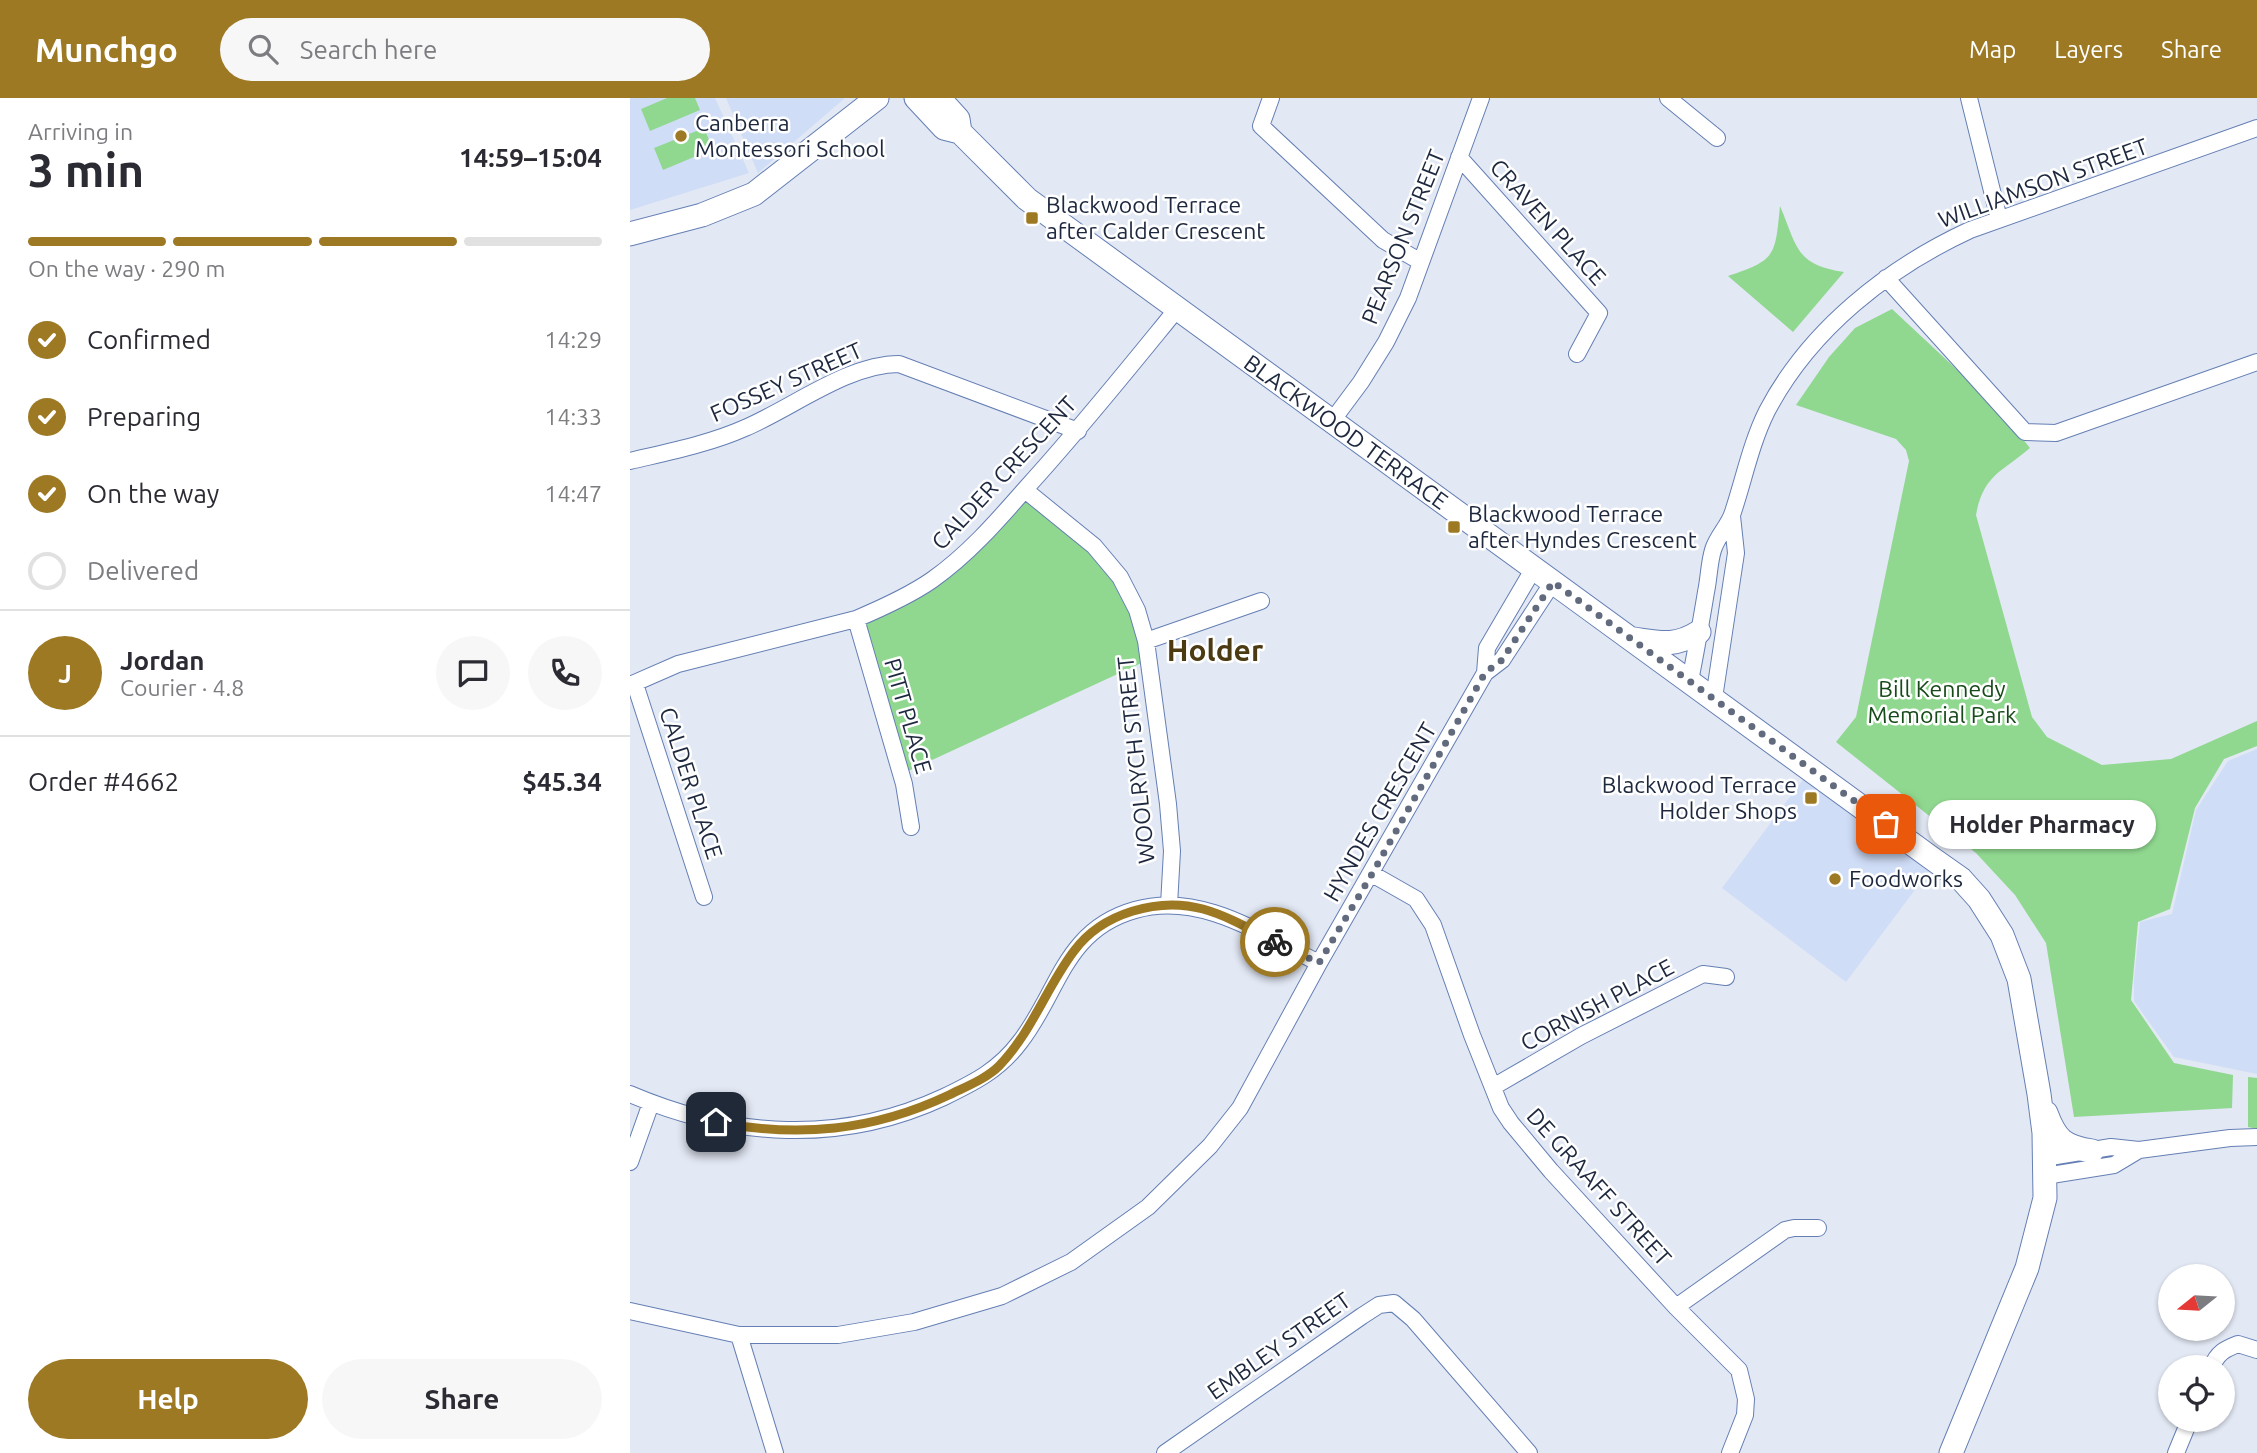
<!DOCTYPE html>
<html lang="en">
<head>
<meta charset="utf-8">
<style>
  body { margin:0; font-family:Ubuntu,sans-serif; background:#f7f7f7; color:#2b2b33; height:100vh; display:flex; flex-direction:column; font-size:26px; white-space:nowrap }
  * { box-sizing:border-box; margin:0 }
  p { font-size:23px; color:#7c7c81 }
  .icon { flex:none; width:38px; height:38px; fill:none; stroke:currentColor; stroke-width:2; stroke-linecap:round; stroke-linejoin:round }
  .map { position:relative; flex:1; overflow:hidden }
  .drawer { display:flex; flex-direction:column; background:#fff; width:630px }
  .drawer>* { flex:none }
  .needle { width:46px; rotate:252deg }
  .buttons { position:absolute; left:1528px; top:1166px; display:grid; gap:14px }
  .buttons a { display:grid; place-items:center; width:77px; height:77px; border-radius:50%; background:#fff; box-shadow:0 2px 5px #0004; font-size:35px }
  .pin { position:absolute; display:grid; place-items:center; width:60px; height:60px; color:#fff; margin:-30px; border-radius:14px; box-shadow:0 4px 10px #0006 }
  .courier { position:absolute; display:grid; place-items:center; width:70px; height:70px; margin:-35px; border:5px solid #9d7924; border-radius:50%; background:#fff; color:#222; box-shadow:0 2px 9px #0007 }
  .bubble { position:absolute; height:49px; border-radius:24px; background:#fff; box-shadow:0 2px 5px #0004; font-size:23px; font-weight:600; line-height:49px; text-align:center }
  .overview em { font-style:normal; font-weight:600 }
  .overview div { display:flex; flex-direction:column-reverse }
  .overview { display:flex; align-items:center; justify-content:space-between; height:119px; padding:0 28px }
  h1 { font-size:46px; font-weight:600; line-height:52px }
  .bar { display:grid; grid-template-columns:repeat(4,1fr); gap:10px 7px; align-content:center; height:84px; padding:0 28px }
  .bar i { height:9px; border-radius:5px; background:#e1e1e2 }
  .bar .on { background:#9d7924 }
  .bar p { grid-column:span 4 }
  .line { display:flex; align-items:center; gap:18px; padding:0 28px; border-top:2px solid #e1e1e2 }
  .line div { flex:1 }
  .round { display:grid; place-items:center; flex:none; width:74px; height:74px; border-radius:37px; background:#f7f7f7 }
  ol { padding:0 28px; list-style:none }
  li { display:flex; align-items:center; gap:21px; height:77px }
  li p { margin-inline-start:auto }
  li .icon { padding:7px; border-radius:50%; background:#9d7924; color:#fff; stroke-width:4 }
  li:last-child { color:#7c7c81 }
  li i { width:38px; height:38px; border:4px solid #e1e1e2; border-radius:50% }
  .cta { display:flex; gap:14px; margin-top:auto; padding:14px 28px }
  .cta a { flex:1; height:80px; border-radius:42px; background:#9d7924; color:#fff; font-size:28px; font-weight:600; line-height:80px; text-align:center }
  .cta a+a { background:#f7f7f7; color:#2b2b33 }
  header { display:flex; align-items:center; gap:42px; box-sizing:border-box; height:98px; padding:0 35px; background:#9d7924; color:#fff }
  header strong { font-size:33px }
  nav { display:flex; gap:38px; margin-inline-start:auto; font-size:24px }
  .search { width:490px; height:63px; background:#f7f7f7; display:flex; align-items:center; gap:18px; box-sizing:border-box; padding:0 24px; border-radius:38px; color:#7c7c81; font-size:26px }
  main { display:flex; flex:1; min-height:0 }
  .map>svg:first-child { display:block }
  .built { fill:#d0ddf7 }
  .green { fill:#90d88f }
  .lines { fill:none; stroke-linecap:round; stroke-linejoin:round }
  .street-casing { stroke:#657fb4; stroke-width:18 }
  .secondary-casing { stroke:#657fb4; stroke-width:25 }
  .street { stroke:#fff; stroke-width:16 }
  .secondary { stroke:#fff; stroke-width:23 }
  .done { stroke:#626b7e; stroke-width:7; stroke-dasharray:0 12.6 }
  .route { stroke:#9d7924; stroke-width:9 }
  .poi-dot { fill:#9d7924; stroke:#fff; stroke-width:2.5 }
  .labels { text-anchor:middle; stroke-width:5; stroke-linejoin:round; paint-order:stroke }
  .poi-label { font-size:23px; fill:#1d283e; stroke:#fff; text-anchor:start }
  .street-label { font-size:23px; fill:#1d283e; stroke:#fff }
  .park-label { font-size:23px; fill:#164a19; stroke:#fff }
  .district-label { font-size:30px; font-weight:bold; fill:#4c3a13; stroke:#fff }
</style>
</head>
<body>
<header>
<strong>Munchgo</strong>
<div class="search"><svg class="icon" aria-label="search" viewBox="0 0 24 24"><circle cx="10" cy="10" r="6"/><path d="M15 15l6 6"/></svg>Search here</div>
<nav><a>Map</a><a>Layers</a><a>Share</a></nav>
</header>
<main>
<section class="drawer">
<div class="overview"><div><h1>3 min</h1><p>Arriving in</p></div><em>14:59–15:04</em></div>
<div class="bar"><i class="on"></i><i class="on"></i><i class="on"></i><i></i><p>On the way · 290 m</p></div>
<ol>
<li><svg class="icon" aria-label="check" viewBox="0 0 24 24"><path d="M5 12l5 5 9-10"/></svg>Confirmed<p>14:29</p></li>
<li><svg class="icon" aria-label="check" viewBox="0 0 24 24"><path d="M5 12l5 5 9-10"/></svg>Preparing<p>14:33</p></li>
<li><svg class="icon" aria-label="check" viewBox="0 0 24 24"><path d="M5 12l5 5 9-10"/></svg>On the way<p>14:47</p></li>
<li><i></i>Delivered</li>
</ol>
<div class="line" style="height:126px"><b class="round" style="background:#9d7924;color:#fff">J</b><div><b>Jordan</b><p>Courier · 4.8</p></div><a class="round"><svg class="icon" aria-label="chat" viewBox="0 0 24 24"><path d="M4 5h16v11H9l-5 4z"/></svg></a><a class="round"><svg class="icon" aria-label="phone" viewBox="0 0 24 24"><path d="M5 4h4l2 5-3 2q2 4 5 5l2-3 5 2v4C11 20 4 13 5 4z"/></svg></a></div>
<div class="line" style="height:91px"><div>Order #4662</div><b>$45.34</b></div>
<div class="cta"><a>Help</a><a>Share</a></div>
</section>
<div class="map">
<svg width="1627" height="1355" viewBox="0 0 1627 1355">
  <rect width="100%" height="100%" fill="#e2e8f4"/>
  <path class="built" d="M0,0H85L119,75L0,112Z
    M96,0H215L128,75Z
    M1627,651V976L1544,959L1504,903V882L1510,824L1542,816L1566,712L1598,663Z
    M1175,679L1299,773L1216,884L1092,790Z"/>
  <path class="green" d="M37,0H65L70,12L20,33L11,11Z
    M74,30L83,51L33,72L24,50Z
    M1150,108C1167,148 1165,167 1214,174L1163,234L1098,178C1147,162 1145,157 1150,108Z
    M1262,211L1367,309L1400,350C1372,374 1353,377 1346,417L1402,619L1417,639L1472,667L1541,661L1627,623V648L1594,661L1565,710L1540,811L1508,824L1501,902L1544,965L1603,977L1602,1010L1444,1019L1416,845L1385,797L1346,755L1206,644L1226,619L1279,363L1276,352L1266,341L1166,307L1199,259L1225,230Z
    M397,395L493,475L520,561L274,675L230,524L315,473Z
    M1618,979L1627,980V1031L1618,1029Z"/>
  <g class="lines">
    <defs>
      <path id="street" d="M641,0L631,28L753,142L791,164
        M1038,0L1087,40
        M1339,0L1369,121
        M829,59L969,215L947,256
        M1256,180L1395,334L1426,335L1627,264
        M702,323L731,284L756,244L778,200L851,0
        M0,363C38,354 79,346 115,330C162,310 218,266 269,266L448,333
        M395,392L464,448L490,479L507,512L516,543L538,706L542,753L539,807
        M226,521L274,686L281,729
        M516,543L631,503
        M855,575L857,550L904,470
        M1060,583C1066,553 1071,524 1076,494C1079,480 1079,465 1083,452C1087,438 1099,428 1103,414C1114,381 1121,345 1137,313C1180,231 1258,170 1340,132L1627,30
        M5,586L74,799
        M0,587L48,566L226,521C252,510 279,498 302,482C339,456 369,421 398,388C450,331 498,271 547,211
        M1084,600L1106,455L1102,418
        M742,776L786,801L803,827L842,937L871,1010L881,1025L921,1073L1046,1209L1109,1272L1116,1301L1115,1317L1100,1355
        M863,989L951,938L1073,876L1096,879
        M0,996C103,1040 211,1047 314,999C345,984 369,972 390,944C429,894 434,832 505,812C571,793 632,837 689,865
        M1414,1060L1481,1049L1509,1052L1600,1040L1627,1039
        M0,1064L21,1005
        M1415,1078L1484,1067L1509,1052
        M1046,1209L1155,1132L1164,1130H1188
        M0,1213L109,1237H208L284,1224L372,1198L441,1164L518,1109L580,1048L610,1010L689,865L855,575L872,562L923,484
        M109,1237L145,1355
        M1582,1269C1587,1255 1595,1251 1608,1246L1627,1252
        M535,1355L732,1218L749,1207L764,1205L783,1221L899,1355
        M1546,1355L1560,1321"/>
      <path id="secondary" d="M286,0L314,30L330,34L397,101L1300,759L1331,781L1349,801L1372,837L1389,881L1409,996L1414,1035L1415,1100L1397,1170L1321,1355
        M309,0L328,21L330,34
        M0,136L72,117L124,96L247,0
        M1004,541C1031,545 1045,549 1069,534
        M1416,1015C1426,1042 1434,1049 1462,1053"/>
    </defs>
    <use href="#street" class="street-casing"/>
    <use href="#secondary" class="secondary-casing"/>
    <use href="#street" class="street"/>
    <use href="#secondary" class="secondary"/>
  </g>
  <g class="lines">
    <path class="done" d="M645,844L689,865L742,776L855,575L872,562L923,484L1256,726"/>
    <path class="route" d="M86,1024C168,1040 243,1033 319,997C335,989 356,981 369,968C402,934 416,890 444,853C472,815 528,799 573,811C598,818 622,832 645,844"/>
  </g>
  <g class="poi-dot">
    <circle cx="51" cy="38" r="7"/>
    <rect x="395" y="113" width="14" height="14" rx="3.5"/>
    <rect x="817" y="422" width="14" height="14" rx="3.5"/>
    <rect x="1174" y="693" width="14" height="14" rx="3.5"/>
    <circle cx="1205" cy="781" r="7"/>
  </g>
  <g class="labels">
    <g class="poi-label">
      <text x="65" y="33">Canberra<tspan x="65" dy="26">Montessori School</tspan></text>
      <text x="416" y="115">Blackwood Terrace<tspan x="416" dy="26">after Calder Crescent</tspan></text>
      <text x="838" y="424">Blackwood Terrace<tspan x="838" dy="26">after Hyndes Crescent</tspan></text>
      <text x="1167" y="695" text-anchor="end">Blackwood Terrace<tspan x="1167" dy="26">Holder Shops</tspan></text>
      <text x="1219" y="789">Foodworks</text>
    </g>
    <g class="street-label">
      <text transform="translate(1413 85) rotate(-20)" y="8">WILLIAMSON STREET</text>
      <text transform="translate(918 124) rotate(48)" y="8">CRAVEN PLACE</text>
      <text transform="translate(773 139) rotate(-68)" y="8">PEARSON STREET</text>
      <text transform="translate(156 284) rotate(-24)" y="8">FOSSEY STREET</text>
      <text transform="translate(716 334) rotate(36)" y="8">BLACKWOOD TERRACE</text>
      <text transform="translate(374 375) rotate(-47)" y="8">CALDER CRESCENT</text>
      <text transform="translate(278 618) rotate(74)" y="8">PITT PLACE</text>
      <text transform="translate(506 662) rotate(-96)" y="8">WOOLRYCH STREET</text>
      <text transform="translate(61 685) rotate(72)" y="8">CALDER PLACE</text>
      <text transform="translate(750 714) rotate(-60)" y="8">HYNDES CRESCENT</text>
      <text transform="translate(967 907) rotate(-28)" y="8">CORNISH PLACE</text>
      <text transform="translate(969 1089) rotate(48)" y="8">DE GRAAFF STREET</text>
      <text transform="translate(649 1248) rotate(-35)" y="8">EMBLEY STREET</text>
    </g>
    <g class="park-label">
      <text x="1312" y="599">Bill Kennedy<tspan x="1312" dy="26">Memorial Park</tspan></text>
    </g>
    <g class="district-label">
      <text x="585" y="563">Holder</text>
    </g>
  </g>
</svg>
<div class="buttons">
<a><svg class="needle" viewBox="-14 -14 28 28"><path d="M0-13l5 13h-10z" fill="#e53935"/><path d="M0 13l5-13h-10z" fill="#7c7c81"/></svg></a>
<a><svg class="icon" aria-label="locate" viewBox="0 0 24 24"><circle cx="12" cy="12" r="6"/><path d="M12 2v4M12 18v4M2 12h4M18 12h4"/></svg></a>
</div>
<div class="pin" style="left:1256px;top:726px;background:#ea580c"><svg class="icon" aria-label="bag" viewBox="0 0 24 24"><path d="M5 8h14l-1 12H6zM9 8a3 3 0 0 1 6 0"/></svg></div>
<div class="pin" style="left:86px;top:1024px;background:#1f2937"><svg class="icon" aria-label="home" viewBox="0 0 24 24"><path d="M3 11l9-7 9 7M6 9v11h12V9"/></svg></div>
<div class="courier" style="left:645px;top:844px"><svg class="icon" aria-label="bike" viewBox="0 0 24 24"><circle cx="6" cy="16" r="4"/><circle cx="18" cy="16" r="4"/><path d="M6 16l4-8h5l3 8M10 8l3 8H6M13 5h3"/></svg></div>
<div class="bubble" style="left:1298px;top:702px;width:228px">Holder Pharmacy</div>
</div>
</main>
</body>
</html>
